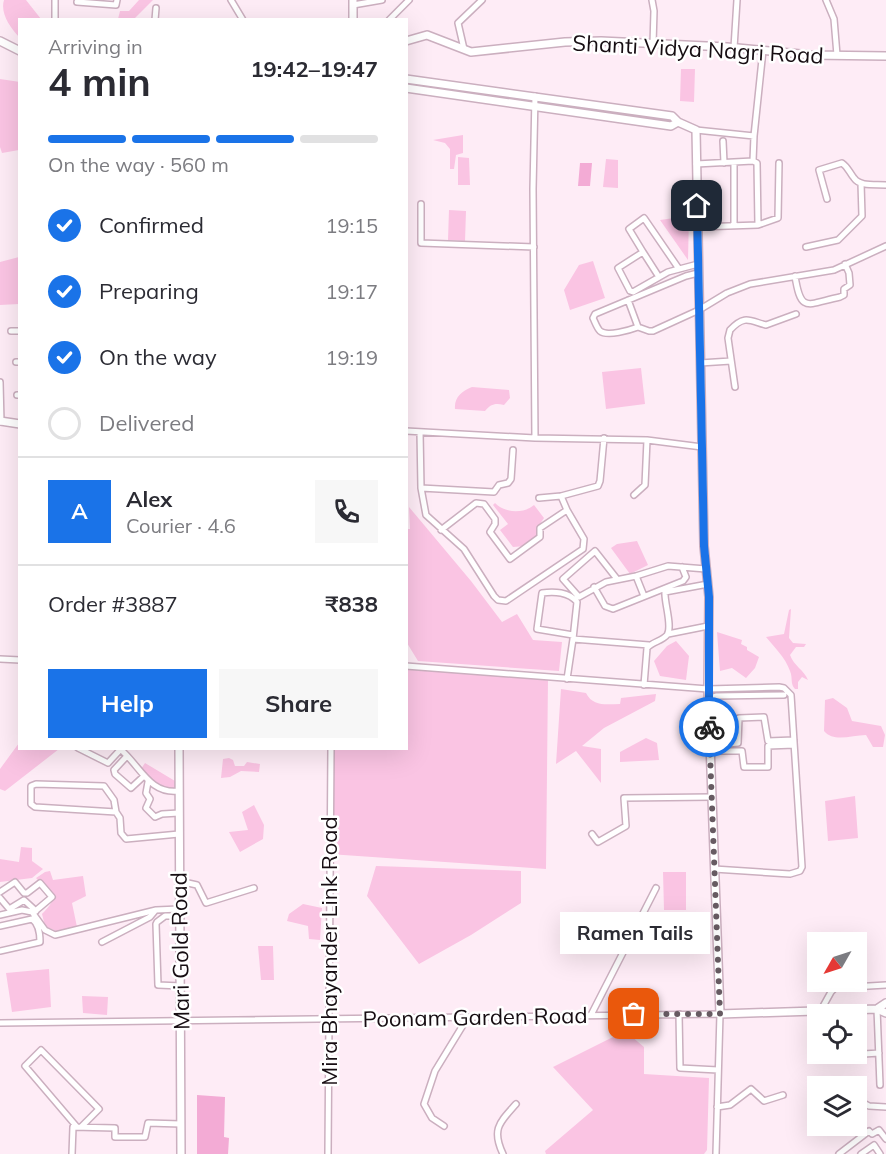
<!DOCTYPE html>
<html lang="en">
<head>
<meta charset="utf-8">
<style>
  body { margin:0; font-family:Mulish,sans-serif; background:#f7f7f7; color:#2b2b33; height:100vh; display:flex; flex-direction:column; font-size:22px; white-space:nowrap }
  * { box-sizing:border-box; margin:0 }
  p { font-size:20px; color:#7c7c81 }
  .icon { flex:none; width:33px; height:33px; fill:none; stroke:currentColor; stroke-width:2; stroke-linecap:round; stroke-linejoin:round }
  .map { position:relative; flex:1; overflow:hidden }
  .drawer { position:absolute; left:18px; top:18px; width:390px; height:732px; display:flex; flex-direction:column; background:#fff; border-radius:0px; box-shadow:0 6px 24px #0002 }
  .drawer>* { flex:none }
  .needle { width:39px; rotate:231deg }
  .fabs { position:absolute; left:807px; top:932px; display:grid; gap:12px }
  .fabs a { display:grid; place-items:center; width:60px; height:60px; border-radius:0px; background:#fff; box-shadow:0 6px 24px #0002; font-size:30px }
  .pin { position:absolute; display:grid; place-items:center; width:51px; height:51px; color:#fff; margin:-26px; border-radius:12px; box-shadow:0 3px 9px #0006 }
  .courier { position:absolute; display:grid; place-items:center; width:60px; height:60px; margin:-30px; border:4px solid #1a73e8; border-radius:50%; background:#fff; color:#222; box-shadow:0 2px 8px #0007 }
  .bubble { position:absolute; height:42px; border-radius:0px; background:#fff; box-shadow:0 6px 24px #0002; font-size:20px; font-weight:700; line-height:42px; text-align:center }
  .overview em { font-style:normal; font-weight:700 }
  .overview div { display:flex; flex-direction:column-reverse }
  .overview { display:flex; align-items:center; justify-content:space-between; height:102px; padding:0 30px }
  h1 { font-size:39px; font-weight:700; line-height:45px }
  .bar { display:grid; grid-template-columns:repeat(4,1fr); gap:9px 6px; align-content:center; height:72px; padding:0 30px }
  .bar i { height:8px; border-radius:4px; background:#e1e1e2 }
  .bar .active { background:#1a73e8 }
  .bar p { grid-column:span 4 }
  .line { display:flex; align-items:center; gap:15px; padding:0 30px; border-top:2px solid #e1e1e2 }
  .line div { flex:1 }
  .round { display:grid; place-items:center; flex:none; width:63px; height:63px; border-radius:0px; background:#f7f7f7 }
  ol { padding:0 30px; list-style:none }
  li { display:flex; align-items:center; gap:18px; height:66px }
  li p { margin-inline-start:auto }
  li .icon { padding:6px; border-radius:50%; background:#1a73e8; color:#fff; stroke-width:4 }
  li:last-child { color:#7c7c81 }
  li i { width:33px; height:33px; border:3px solid #e1e1e2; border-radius:50% }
  .action { display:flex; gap:12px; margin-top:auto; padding:12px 30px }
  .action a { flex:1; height:69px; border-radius:0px; background:#1a73e8; color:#fff; font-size:24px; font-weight:700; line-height:69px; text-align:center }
  .action a+a { background:#f7f7f7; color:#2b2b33 }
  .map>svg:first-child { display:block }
  .green { fill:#fac4e3 }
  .water { fill:#f3abd5 }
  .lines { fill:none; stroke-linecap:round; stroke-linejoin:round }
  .minor-casing { stroke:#cbafbf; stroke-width:8 }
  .tertiary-casing { stroke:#cbafbf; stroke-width:10 }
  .minor { stroke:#fff; stroke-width:5 }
  .tertiary { stroke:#fff; stroke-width:7 }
  .done { stroke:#675b62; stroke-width:6; stroke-dasharray:0 10.8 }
  .route { stroke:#1a73e8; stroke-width:8 }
  .labels { text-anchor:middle; stroke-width:5; stroke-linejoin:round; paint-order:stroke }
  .street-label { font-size:22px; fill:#160d12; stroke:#fff }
</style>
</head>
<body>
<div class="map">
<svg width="886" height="1154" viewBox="0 0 886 1154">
  <rect width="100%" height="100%" fill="#feecf6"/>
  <path class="green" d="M4,0H26L41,19L20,20L19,37C10,27 0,13 4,0Z
    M139,0H153L134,19H118L120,11H129Z
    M681,69H695L694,102L680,101Z
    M0,79L20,82L19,150L2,153L0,147Z
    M463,135V153L456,155L454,169H450V149L445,143L433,140Z
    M458,157L469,158L470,185H458Z
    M606,159L618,160V188L603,187Z
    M449,210L466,211L465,241L448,240Z
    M689,216L688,260L660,220Z
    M19,257V304L0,305V262Z
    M593,261L605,298L570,310L564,290L579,265Z
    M641,368L645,404L606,409L602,372Z
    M472,387L509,390L510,398L504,405C495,403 491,404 485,411L455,409C454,397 462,391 472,387Z
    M495,503C504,513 524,514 534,505L544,518L536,530L539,535L526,546L513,547L500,530L508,524L493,505Z
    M409,507L471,581L502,622L517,614L533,640L562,642L559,671L418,661L407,643L406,529H410Z
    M637,541L648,565L630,574L611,548L617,544Z
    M791,609L789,638L793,643L806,644L804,647H796L790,655C794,666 804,670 808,680L802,677L798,682V689H795C790,684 793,678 790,671C785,657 775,648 766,637L784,634L789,610Z
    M717,632L742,640L741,644L747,647V650L759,657L755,668L746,678L732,668L720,671Z
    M676,641L689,656L686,680L660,676L654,661L667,646Z
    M407,667L548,678L546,869L329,854L331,749L406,748Z
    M561,689L586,693C593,707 606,704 620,704L621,698L656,694L655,701L604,728L582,746L601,749V783L576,751L556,764Z
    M833,698L847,708L852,721L881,726L885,735L883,747H873L866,735C852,735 834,743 824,731L825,700Z
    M646,738L657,743L659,760L620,762V752Z
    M19,743L20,748L59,749L5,791L0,789V769Z
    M229,758L233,760L235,766H244L247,762L260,764L259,772L241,771L230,777L221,778L223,759Z
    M145,763L175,781V788L173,790L164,788L160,784L146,778L147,774L141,769Z
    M855,796L858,838L828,841L825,801Z
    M254,805L264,825L263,839L240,852L229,832L248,830L242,812Z
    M21,847L32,848V861L43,869L32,878L0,882V859L19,862Z
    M376,866L521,871V903L471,935L419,964L367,896Z
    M50,871L53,880L83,876L86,896L72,903L77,927L58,932L45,926L42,914C64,891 50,895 36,878L45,872Z
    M663,872H686V910H664Z
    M303,904L322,908L320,940L309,939L308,926L287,921L289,914Z
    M675,912H689V928H705V945H675Z
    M258,946H273L274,980H261Z
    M49,969L51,1007L12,1012L6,973Z
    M82,996L108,997L107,1015L83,1013Z
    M625,1031L644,1047V1074L709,1078L707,1150L704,1154H546L545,1151L593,1110L553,1067Z"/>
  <path class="water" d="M580,163H592L590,186H578Z
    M197,1095L225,1097L224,1137L229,1138L228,1154H197Z"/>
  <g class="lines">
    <defs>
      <path id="minor" d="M231,0L243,20
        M652,0L654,11L653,44
        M826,0L834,19L837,55
        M77,2L116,5L117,0
        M353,5L382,0
        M55,20V0
        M155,20L156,8
        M389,20L409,0
        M734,48L737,0
        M464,49L458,23L482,0
        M696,130L754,136L763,50
        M723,141L724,163
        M753,161L754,136
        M734,162V225
        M696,164L753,161L757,163L758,225
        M827,199L819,170L842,163C848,167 849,172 854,178C860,187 876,184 886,185
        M421,204V243L534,247
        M698,227L758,225L778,218L779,163
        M806,247L838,240L862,216L861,183
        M643,252L629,229L644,218L679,269
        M698,273L686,276L595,314L593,318C595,322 597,328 600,331C607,337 630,330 638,327L649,331H653L699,310L727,293L750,284L834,270L886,246
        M795,276C801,314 807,304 840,297L844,295V289L850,285L849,273L845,264
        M659,277L643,252L618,268L630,291L633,292L668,272L698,264
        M628,300L638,327
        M11,331H20
        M16,362H20
        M700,363L731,361
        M0,382L1,422
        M735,387L728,338L730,330C745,314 750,321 766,325L796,314
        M17,395H20
        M406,431L535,438L647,440L702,447
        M420,432L421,488L426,515L464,549L494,596L498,600L506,601L583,549L584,539L567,510L561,496L598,486L600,481L604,438
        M535,438L533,189L535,96
        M421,488L494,492L499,485L508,483L511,479L513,450
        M634,495L645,485L647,440
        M539,498L561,496
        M441,530L476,503L484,504L495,519V524L490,532L510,559L540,537V528L567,510
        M636,576L644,596
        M617,579L595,551L563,579L579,597L606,582L636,576L668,566L706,569
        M594,587L605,606L613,609L683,581L686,577L682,567
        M668,634L708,626
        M573,639L577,602C569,592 554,591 542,593L537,629L573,635
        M0,659L20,660
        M406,666L708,689L779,687L784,688L791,695L802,867L800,871L790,874L714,869
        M567,679L573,639L649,645
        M644,685L647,648C652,642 662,641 667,635C673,627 664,602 665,592L708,584
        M709,704H713V697L716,696L784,695
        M710,746L738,743L739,718L764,717L768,741L794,740
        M78,748L108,763L120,750
        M119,748C140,765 149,795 179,791
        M710,751H742L744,767H768V746L794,745
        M127,756L114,770L115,774L131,788L144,776
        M148,782L146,793L150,799L146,808L155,817L162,814L179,813
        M116,812L114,800L104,786L36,784L31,786V804L35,807L116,812L120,818L121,833L126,839L179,834
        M592,834L598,842L626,826L624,798L712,797
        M179,881L197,885L206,903L254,888
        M0,892L15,882L24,893H27L40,883L52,897L33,913
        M0,898L11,911
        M11,908L24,900L36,911
        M0,915L22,910L32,912L45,930L55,935L156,910L179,909
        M179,916H165L157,922L156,924L158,985L181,986
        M0,926L32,919C39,924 40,934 40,942L0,951
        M102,942L150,917L155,911
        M877,1009L880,1085
        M821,1010L831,992L835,988L886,985
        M679,1014L680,1068L718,1070
        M591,1015L656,888
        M0,1023L720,1014L716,1154
        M833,1056L879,1053
        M856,1099L869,1106L886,1107
        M717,1107L730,1105L751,1089L764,1101L783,1095
        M444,1126L432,1118L424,1104L435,1071L468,1017
        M77,1127L25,1066L41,1050L99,1109L81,1127
        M72,1154L73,1127L115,1128V1137H145L148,1123L181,1124
        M328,1154L331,748
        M503,1154C491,1129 500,1122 516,1104
        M839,1154L869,1131L872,1134L879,1130L886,1139
        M861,1154L874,1145L880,1154"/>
      <path id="tertiary" d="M353,0V20
        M0,41L20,51
        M406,41L427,35L471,52L565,42L601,41L727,47L811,55L886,56
        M406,79L672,116L678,122L696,130L704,546L709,597L708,689L720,1014L877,1009L886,1013
        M406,88L671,126L678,122
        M0,421L20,424
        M179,748L181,1154
        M877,1009L886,1003"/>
    </defs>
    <use href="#minor" class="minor-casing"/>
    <use href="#tertiary" class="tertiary-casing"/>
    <use href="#minor" class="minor"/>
    <use href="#tertiary" class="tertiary"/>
  </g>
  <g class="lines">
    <path class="done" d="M634,1014H720L709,727"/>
    <path class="route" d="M697,206L704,546L709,597V727"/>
  </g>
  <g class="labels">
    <g class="street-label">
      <text transform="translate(698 49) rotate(3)" y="8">Shanti Vidya Nagri Road</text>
      <text transform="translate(180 951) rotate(-91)" y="8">Mari Gold Road</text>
      <text transform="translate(329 951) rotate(-90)" y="8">Mira Bhayander Link Road</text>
      <text transform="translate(475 1017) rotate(-1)" y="8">Poonam Garden Road</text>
    </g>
  </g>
</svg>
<div class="fabs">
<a><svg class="needle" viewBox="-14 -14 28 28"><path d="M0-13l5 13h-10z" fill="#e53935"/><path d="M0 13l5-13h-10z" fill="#7c7c81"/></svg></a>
<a><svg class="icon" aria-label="locate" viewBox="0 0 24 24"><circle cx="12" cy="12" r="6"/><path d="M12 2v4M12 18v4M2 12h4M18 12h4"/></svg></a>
<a><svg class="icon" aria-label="layers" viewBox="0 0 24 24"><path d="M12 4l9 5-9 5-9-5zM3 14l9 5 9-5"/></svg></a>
</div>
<div class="pin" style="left:634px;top:1014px;background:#ea580c"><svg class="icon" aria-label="bag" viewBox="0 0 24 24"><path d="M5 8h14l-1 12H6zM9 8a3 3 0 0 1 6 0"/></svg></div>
<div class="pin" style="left:697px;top:206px;background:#1f2937"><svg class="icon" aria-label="home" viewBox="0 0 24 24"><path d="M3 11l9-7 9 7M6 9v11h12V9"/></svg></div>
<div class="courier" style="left:709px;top:727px"><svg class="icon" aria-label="bike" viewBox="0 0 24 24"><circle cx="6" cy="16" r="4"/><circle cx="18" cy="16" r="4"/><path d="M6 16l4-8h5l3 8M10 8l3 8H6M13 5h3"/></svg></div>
<div class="bubble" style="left:560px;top:912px;width:150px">Ramen Tails</div>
<section class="drawer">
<div class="overview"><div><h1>4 min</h1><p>Arriving in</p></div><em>19:42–19:47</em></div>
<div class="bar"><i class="active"></i><i class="active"></i><i class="active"></i><i></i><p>On the way · 560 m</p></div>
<ol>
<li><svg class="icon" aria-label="check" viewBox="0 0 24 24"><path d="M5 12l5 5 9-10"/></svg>Confirmed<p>19:15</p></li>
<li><svg class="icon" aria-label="check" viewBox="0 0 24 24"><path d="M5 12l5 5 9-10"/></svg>Preparing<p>19:17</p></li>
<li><svg class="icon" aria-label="check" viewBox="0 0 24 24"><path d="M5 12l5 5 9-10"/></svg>On the way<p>19:19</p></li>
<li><i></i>Delivered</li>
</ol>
<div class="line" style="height:108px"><b class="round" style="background:#1a73e8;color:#fff">A</b><div><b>Alex</b><p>Courier · 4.6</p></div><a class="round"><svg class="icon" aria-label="phone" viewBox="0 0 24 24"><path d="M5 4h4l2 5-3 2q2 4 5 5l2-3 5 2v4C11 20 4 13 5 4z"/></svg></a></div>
<div class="line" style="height:78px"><div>Order #3887</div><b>₹838</b></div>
<div class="action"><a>Help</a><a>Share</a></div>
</section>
</div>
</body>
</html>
